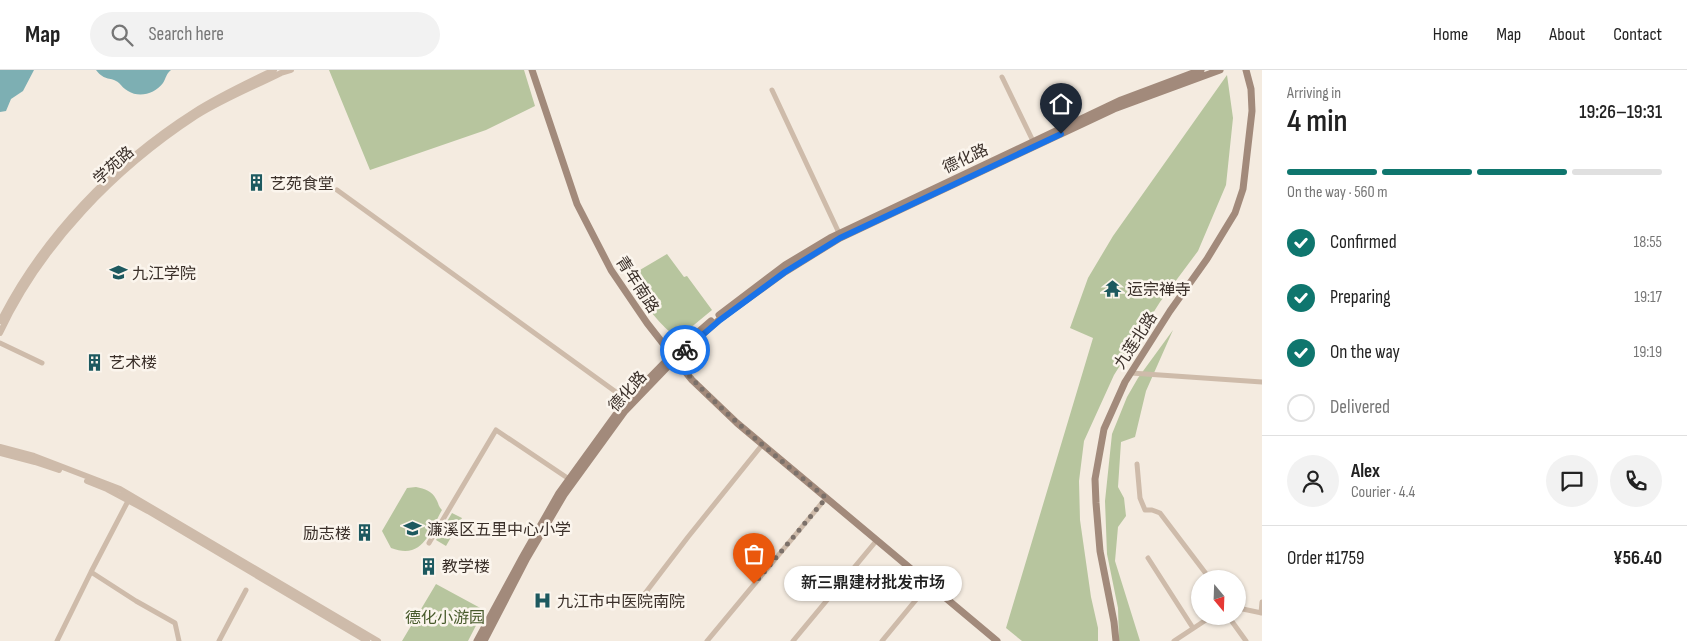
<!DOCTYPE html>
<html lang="en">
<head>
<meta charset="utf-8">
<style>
  body { margin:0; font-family:"Sofia Sans Condensed","Noto Sans SC",sans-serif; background:#f2f2f2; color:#222; height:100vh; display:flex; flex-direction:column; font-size:19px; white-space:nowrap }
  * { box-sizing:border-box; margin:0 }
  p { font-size:16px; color:#767676 }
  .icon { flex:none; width:28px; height:28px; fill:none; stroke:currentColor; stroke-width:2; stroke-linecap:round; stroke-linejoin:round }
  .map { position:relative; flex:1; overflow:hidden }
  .panel { display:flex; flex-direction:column; background:#fff; width:425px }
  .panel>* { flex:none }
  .needle { width:32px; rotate:161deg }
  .buttons { position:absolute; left:1191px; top:500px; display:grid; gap:10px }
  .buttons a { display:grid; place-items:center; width:55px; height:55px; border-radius:50%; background:#fff; box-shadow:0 1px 4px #0004; font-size:25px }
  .pin { position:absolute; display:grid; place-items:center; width:42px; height:42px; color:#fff; margin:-51px -21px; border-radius:50% 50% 50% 0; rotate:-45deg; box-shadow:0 0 5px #0007 }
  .pin .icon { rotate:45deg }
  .courier { position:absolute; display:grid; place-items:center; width:50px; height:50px; margin:-25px; border:4px solid #1a73e8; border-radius:50%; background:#fff; color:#222; box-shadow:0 1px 6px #0007 }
  .bubble { position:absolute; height:35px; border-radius:18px; background:#fff; box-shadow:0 1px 4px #0004; font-size:16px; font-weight:600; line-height:35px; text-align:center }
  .overview em { font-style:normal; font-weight:600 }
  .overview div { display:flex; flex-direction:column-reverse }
  .overview { display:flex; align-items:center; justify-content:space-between; height:85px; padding:0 25px }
  h1 { font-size:32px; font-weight:600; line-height:38px }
  .bar { display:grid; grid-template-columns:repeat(4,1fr); gap:8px 5px; align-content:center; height:60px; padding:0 25px }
  .bar i { height:6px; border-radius:4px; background:#e0e0e0 }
  .bar .on { background:#0f766e }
  .bar p { grid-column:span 4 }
  .line { display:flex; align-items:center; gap:12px; padding:0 25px; border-top:1px solid #e0e0e0 }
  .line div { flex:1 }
  .round { display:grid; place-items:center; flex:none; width:52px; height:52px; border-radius:26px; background:#f2f2f2 }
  ol { padding:0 25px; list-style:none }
  li { display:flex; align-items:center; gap:15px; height:55px }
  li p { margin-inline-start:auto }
  li .icon { padding:5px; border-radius:50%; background:#0f766e; color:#fff; stroke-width:4 }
  li:last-child { color:#767676 }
  li i { width:28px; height:28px; border:2px solid #e0e0e0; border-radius:50% }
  header { display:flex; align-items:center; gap:30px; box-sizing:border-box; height:70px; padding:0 25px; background:#fff; border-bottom:1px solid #e0e0e0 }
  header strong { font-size:24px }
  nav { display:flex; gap:28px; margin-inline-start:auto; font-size:18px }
  .search { width:350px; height:45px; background:#f2f2f2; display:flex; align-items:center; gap:12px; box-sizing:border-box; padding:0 18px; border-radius:28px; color:#767676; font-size:19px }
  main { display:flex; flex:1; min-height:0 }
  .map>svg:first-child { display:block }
  .green { fill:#b7c59e }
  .water { fill:#7dafb3 }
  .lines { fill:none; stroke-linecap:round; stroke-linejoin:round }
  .minor { stroke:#cebbaa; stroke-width:5 }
  .tertiary { stroke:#cebbaa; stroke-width:6 }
  .secondary { stroke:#a28a7b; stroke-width:7 }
  .done { stroke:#7c716a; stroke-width:5; stroke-dasharray:0 9 }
  .route { stroke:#1a73e8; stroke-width:6 }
  .labels { text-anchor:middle; stroke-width:5; stroke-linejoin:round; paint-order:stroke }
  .street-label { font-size:16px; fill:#3b302a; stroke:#fbf5ed }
  .poi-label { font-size:16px; fill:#3b302a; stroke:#fbf5ed; text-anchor:start }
  .park-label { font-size:16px; fill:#485b2c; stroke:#fbf5ed }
</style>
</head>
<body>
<header>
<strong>Map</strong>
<div class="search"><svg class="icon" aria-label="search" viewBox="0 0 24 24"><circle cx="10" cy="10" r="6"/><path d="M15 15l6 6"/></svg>Search here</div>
<nav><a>Home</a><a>Map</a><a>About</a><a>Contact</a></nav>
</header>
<main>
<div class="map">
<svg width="1262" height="571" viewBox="0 0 1262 571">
  <rect width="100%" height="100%" fill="#f4ebe0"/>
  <path class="green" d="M329,0H524L535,36L486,60L370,100Z
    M1227,5L1233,48L1226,115L1198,181L1160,232L1114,305L1084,371L1079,411L1080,450L1091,527L1098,558V571H1022L1006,558L1093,268L1070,258L1088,208L1113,166Z
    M667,184L684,207L687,206L712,240L683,264H672C653,248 641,228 628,207Z
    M1173,260L1146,321L1135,367L1121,372L1118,417L1124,428L1126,446L1118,457L1115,491L1140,571H1119L1118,538L1107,484L1105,431L1112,364L1127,327L1138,308Z
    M416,417C425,419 432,421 436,429C439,434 438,436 442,440C429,463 423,490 391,478L382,461L407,418Z
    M452,443L462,448L446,476L436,470Z
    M436,514L484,540L468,571H402Z"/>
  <path class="water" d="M0,0H34L23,21L11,29L6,41L0,42Z
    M96,0H171C166,4 166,8 163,13C155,24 139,28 128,21C124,19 122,16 119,13C111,6 105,12 96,0Z"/>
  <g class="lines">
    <path class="minor" d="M1002,7L1033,71
      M772,20L839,163
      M337,120L627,330
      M0,273L42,293
      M1131,303L1262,312
      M1137,394L1140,428L1145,440H1152L1160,443L1210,509
      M128,431L91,502L136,531L175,553L179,571
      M429,473L496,360L569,409
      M1148,488L1193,558
      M643,526L688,467L762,375
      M1238,538L1262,543
      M1261,543L1262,532
      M1228,546L1246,571
      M57,571L91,502
      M219,571L246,520
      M707,571L826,428
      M793,571L877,470
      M882,571L929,514
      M1174,571L1212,546"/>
    <path class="tertiary" d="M0,251C43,166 114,93 194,42C219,26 247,13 274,0
      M0,263C41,175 115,99 196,46C223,29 253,17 281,3L291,0
      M0,377L34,386L120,419L378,571
      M0,383L35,392L59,400
      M87,411L107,419L148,441L367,571"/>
    <path class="secondary" d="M532,0L577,134L611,200L647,253L672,285L692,310L737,353L997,571
      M719,245L785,195L830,168L1121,30L1201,0
      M477,571L522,488L559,423L622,336L672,285L711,251
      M484,571L527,488L564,425L625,341L675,289L720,249L785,202L840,168L1114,39L1220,0
      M1116,571L1114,552L1100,481L1096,433L1095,409L1104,359L1125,312L1170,241L1207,189L1235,143L1243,119L1252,41L1251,19L1246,0"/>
  </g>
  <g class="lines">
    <path class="done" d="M685,280L675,290C720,342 774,384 826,428L754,514"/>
    <path class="route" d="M685,280L720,250L785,202L840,168L1061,64"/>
  </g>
  <defs>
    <symbol id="building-bare" viewBox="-9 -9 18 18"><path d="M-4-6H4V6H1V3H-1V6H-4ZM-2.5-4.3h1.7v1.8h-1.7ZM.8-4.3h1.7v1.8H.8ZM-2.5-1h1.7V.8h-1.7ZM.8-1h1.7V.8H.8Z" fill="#1d595f" stroke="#fbf5ed" stroke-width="2.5" paint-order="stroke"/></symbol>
    <symbol id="university-bare" viewBox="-9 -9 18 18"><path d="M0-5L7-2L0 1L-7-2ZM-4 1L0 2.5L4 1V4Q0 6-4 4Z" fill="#1d595f" stroke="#fbf5ed" stroke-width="2.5" paint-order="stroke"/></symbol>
    <symbol id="temple-bare" viewBox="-9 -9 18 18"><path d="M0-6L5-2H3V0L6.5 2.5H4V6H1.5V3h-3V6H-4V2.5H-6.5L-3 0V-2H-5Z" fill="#1d595f" stroke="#fbf5ed" stroke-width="2.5" paint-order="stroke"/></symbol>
    <symbol id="school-bare" viewBox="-9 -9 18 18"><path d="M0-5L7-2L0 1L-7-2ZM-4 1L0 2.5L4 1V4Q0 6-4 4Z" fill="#1d595f" stroke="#fbf5ed" stroke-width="2.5" paint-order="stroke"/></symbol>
    <symbol id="hospital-bare" viewBox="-9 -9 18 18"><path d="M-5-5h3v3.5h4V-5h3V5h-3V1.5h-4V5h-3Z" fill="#1d595f" stroke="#fbf5ed" stroke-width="2.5" paint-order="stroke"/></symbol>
  </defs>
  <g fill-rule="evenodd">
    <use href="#building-bare" x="244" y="100" width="25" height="25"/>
    <use href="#university-bare" x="106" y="190" width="25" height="25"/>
    <use href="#temple-bare" x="1100" y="206" width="25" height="25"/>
    <use href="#building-bare" x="82" y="280" width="25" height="25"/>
    <use href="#school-bare" x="400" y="446" width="25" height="25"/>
    <use href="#building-bare" x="352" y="450" width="25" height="25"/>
    <use href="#building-bare" x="416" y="484" width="25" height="25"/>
    <use href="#hospital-bare" x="530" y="518" width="25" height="25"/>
  </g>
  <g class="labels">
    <g class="street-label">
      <text transform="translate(965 88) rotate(-25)" y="6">德化路</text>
      <text transform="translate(113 95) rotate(-42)" y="6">学苑路</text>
      <text transform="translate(638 214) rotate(57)" y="6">青年南路</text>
      <text transform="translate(1135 270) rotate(-57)" y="6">九莲北路</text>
      <text transform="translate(627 321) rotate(-48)" y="6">德化路</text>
    </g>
    <g class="poi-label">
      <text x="270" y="119">艺苑食堂</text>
      <text x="132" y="209">九江学院</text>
      <text x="1127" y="225">运宗禅寺</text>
      <text x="109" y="298">艺术楼</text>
      <text x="427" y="465">濂溪区五里中心小学</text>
      <text x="351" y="469" text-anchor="end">励志楼</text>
      <text x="442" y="502">教学楼</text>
      <text x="557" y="537">九江市中医院南院</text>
    </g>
    <g class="park-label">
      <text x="445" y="553">德化小游园</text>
    </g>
  </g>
</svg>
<div class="buttons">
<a><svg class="needle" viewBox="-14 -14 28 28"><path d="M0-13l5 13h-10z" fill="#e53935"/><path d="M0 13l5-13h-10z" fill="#767676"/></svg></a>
</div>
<div class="pin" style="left:754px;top:514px;background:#ea580c"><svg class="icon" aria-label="bag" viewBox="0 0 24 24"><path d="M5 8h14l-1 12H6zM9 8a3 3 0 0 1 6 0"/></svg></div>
<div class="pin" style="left:1061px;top:64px;background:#1f2937"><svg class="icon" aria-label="home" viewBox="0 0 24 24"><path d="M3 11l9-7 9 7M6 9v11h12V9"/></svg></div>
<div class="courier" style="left:685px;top:280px"><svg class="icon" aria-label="bike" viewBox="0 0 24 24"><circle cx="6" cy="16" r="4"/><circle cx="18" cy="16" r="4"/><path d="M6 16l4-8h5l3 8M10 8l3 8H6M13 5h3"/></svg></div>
<div class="bubble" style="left:784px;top:496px;width:178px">新三鼎建材批发市场</div>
</div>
<section class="panel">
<div class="overview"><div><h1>4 min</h1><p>Arriving in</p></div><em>19:26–19:31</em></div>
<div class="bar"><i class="on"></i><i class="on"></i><i class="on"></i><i></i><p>On the way · 560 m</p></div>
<ol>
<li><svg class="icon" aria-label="check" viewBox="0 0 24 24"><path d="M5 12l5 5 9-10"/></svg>Confirmed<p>18:55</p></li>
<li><svg class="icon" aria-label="check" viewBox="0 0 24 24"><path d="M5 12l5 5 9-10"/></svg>Preparing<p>19:17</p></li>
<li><svg class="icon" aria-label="check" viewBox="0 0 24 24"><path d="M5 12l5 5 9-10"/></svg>On the way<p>19:19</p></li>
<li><i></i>Delivered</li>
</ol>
<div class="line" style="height:90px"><a class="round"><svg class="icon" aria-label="person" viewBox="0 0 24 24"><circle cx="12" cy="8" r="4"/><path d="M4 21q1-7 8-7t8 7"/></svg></a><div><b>Alex</b><p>Courier · 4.4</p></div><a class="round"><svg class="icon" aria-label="chat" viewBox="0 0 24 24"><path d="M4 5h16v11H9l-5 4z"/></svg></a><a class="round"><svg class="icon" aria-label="phone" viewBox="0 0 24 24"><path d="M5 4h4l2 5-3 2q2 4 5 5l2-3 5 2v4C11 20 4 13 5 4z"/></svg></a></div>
<div class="line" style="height:65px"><div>Order #1759</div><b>¥56.40</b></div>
</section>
</main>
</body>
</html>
